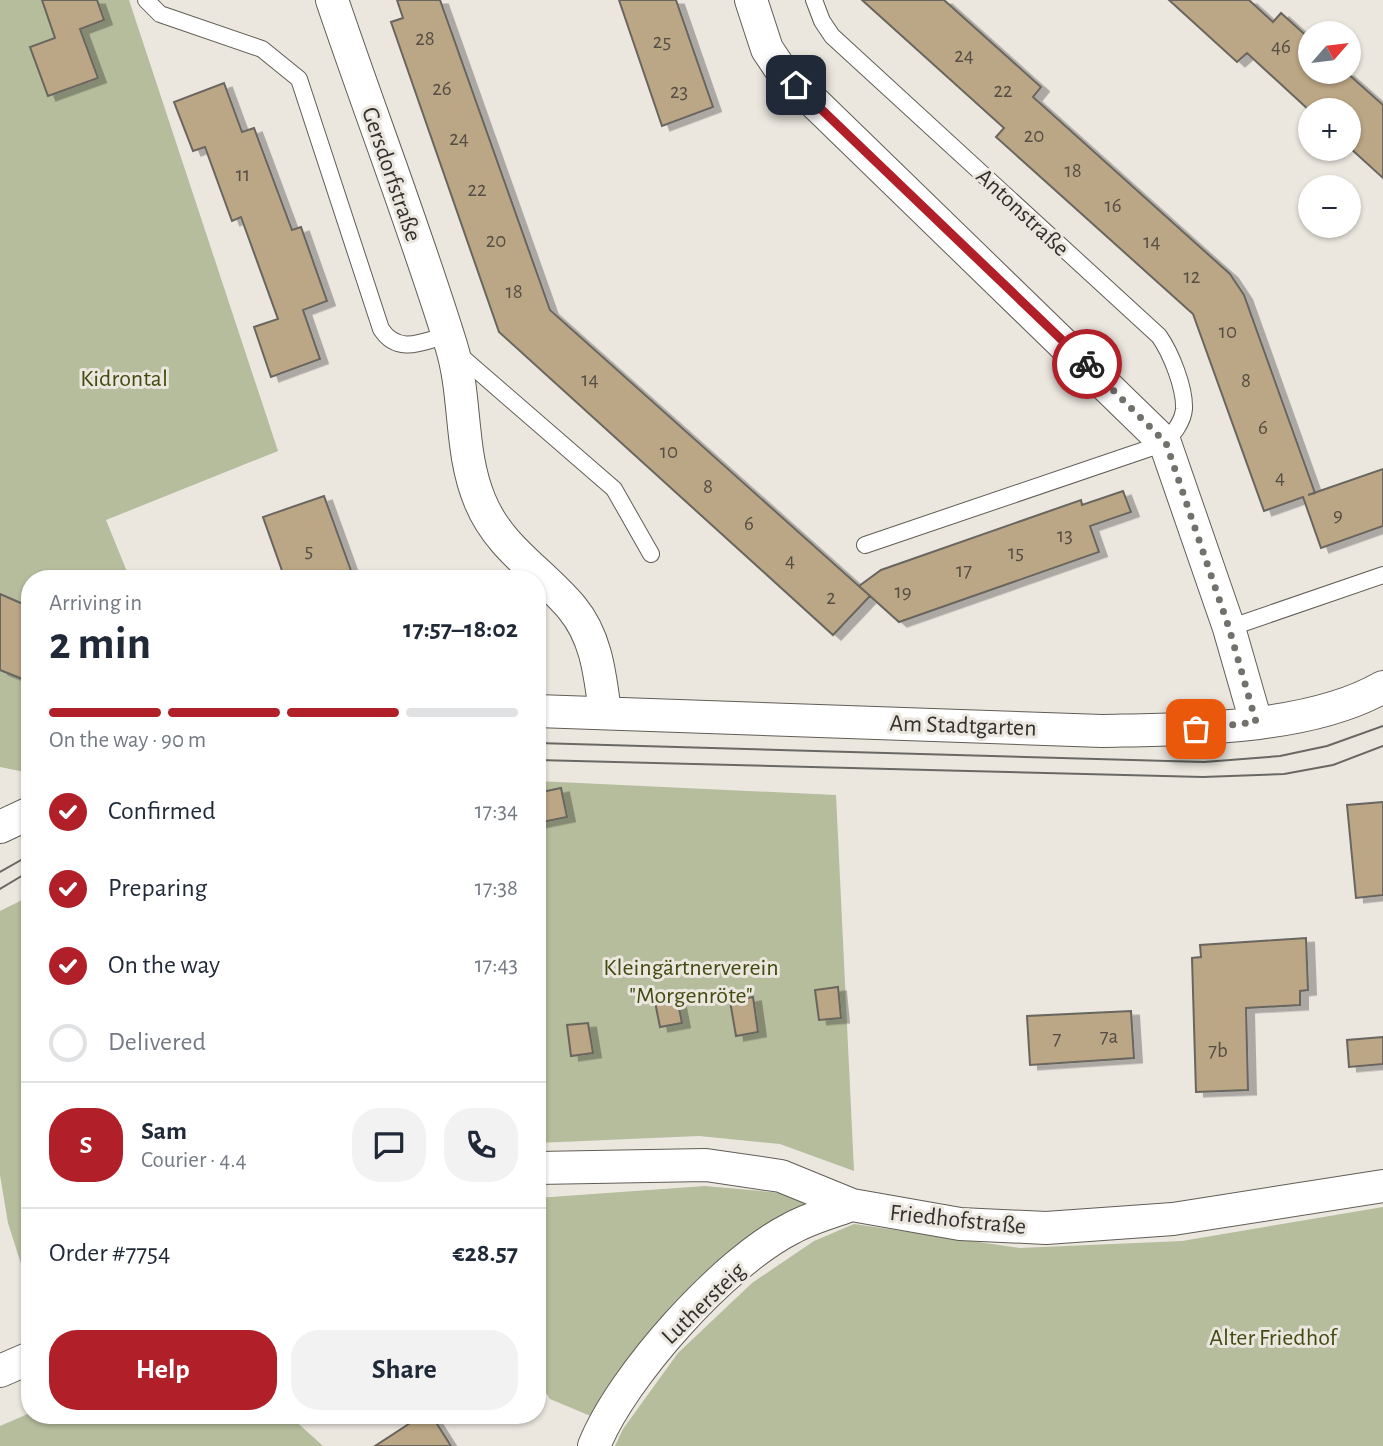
<!DOCTYPE html>
<html lang="en">
<head>
<meta charset="utf-8">
<style>
  body { margin:0; font-family:"Alegreya Sans",sans-serif; background:#f2f2f3; color:#1f2937; height:100vh; display:flex; flex-direction:column; font-size:26px; white-space:nowrap }
  * { box-sizing:border-box; margin:0 }
  p { font-size:23px; color:#747a83 }
  .icon { flex:none; width:38px; height:38px; fill:none; stroke:currentColor; stroke-width:2; stroke-linecap:round; stroke-linejoin:round }
  .map { position:relative; flex:1; overflow:hidden }
  .panel { position:absolute; left:21px; top:570px; width:525px; height:854px; display:flex; flex-direction:column; background:#fff; border-radius:28px; box-shadow:0 2px 5px #0004 }
  .panel>* { flex:none }
  .needle { width:46px; rotate:62deg }
  .fabs { position:absolute; left:1298px; top:21px; display:grid; gap:14px }
  .fabs a { display:grid; place-items:center; width:63px; height:63px; border-radius:50%; background:#fff; box-shadow:0 2px 5px #0004; font-size:35px }
  .pin { position:absolute; display:grid; place-items:center; width:60px; height:60px; color:#fff; margin:-30px; border-radius:14px; box-shadow:0 4px 10px #0006 }
  .courier { position:absolute; display:grid; place-items:center; width:70px; height:70px; margin:-35px; border:5px solid #b11f28; border-radius:50%; background:#fff; color:#222; box-shadow:0 2px 9px #0007 }
  .summary em { font-style:normal; font-weight:600 }
  .summary div { display:flex; flex-direction:column-reverse }
  .summary { display:flex; align-items:center; justify-content:space-between; height:119px; padding:0 28px }
  h1 { font-size:46px; font-weight:600; line-height:52px }
  .bar { display:grid; grid-template-columns:repeat(4,1fr); gap:10px 7px; align-content:center; height:84px; padding:0 28px }
  .bar i { height:9px; border-radius:5px; background:#e0e1e3 }
  .bar .on { background:#b11f28 }
  .bar p { grid-column:span 4 }
  .line { display:flex; align-items:center; gap:18px; padding:0 28px; border-top:2px solid #e0e1e3 }
  .line div { flex:1 }
  .round { display:grid; place-items:center; flex:none; width:74px; height:74px; border-radius:28px; background:#f2f2f3 }
  ol { padding:0 28px; list-style:none }
  li { display:flex; align-items:center; gap:21px; height:77px }
  li p { margin-inline-start:auto }
  li .icon { padding:7px; border-radius:50%; background:#b11f28; color:#fff; stroke-width:4 }
  li:last-child { color:#747a83 }
  li i { width:38px; height:38px; border:4px solid #e0e1e3; border-radius:50% }
  .button { display:flex; gap:14px; margin-top:auto; padding:14px 28px }
  .button a { flex:1; height:80px; border-radius:28px; background:#b11f28; color:#fff; font-size:28px; font-weight:600; line-height:80px; text-align:center }
  .button a+a { background:#f2f2f3; color:#1f2937 }
  .map>svg:first-child { display:block }
  .green { fill:#b5bd9d }
  .building { fill:#bba685; stroke:#69655f; stroke-width:2; filter:url(#shadow) }
  .lines { fill:none; stroke-linecap:round; stroke-linejoin:round }
  .service-casing { stroke:#615d56; stroke-width:18 }
  .minor-casing { stroke:#615d56; stroke-width:34 }
  .service { stroke:#fff; stroke-width:16 }
  .minor { stroke:#fff; stroke-width:32 }
  .tram { stroke:#6a6863; stroke-width:2 }
  .done { stroke:#73716c; stroke-width:7; stroke-dasharray:0 12.6 }
  .route { stroke:#b11f28; stroke-width:9 }
  .labels { text-anchor:middle; stroke-width:6; stroke-linejoin:round; paint-order:stroke }
  .number-label { font-size:21px; fill:#554e44 }
  .street-label { font-size:24px; fill:#33312e; stroke:#ebe7df }
  .park-label { font-size:24px; fill:#424b10; stroke:#ebe7df }
</style>
</head>
<body>
<div class="map">
<svg width="1383" height="1446" viewBox="0 0 1383 1446">
  <defs>
    <filter id="shadow"><feDropShadow dx="8" dy="4.5" stdDeviation="0" flood-color="#0004"/></filter>
  </defs>
  <rect width="100%" height="100%" fill="#ebe7df"/>
  <path class="green" d="M0,0H129L278,451L106,520L130,579H30V773L0,767Z
    M537,781L836,795L854,1171L780,1144L699,1136L537,1143Z
    M30,896V1292L8,1223L0,1175V911Z
    M705,1186L782,1193L835,1204L788,1223L600,1420L550,1399L537,1379V1198Z
    M1383,1207V1446H615L623,1429L678,1353L752,1283L814,1241L854,1224L1020,1248L1182,1241Z
    M30,1413V1416H290L323,1446H0V1426Z"/>
  <path class="building" d="M42,0H97L104,20L80,29L98,78L48,96L30,47L55,38Z
    M397,0H440L550,310L870,596L833,635L499,332L391,22L403,18Z
    M619,0H676L713,107L662,126Z
    M862,0H944L1041,87L1033,97L1230,274L1244,295L1315,493L1308,495L1383,469V526L1321,548L1303,497L1264,511L1193,314L996,137L1004,128Z
    M1169,0H1249L1273,22L1281,13L1311,40V72H1346L1383,105V178L1349,147V110L1311,112L1247,53L1237,62Z
    M224,83L242,132L254,128L292,230L301,227L327,301L303,310L320,359L271,377L254,327L278,319L241,217L232,221L205,147L193,151L174,102Z
    M1123,491L1131,512L1090,526L1099,552L899,622L859,586L881,570L1081,500L1082,505Z
    M324,496L354,579H285L263,517Z
    M0,594L30,607V682L0,670Z
    M561,788L567,817L537,823V793Z
    M1383,802V895L1356,898L1347,805Z
    M1306,938L1308,990L1300,991V1005L1246,1008L1248,1090L1196,1092L1192,958L1201,957L1200,945Z
    M838,987L841,1018L819,1020L815,990Z
    M676,993L682,1023L660,1027L654,997Z
    M753,997L758,1032L736,1036L730,1001Z
    M1131,1011L1134,1058L1030,1065L1027,1016Z
    M588,1023L593,1053L571,1056L567,1025Z
    M1383,1037V1064L1349,1067L1347,1040Z
    M421,1416H432L451,1446H375Z"/>
  <g class="lines">
    <defs>
      <path id="service" d="M146,0L160,14L262,49L299,79L381,329C398,355 422,342 447,335
        M814,0L822,21L832,36L1159,336C1171,353 1185,388 1184,409C1183,422 1173,434 1165,443L865,545
        M456,352L614,489L651,554
        M1229,628L1383,575"/>
      <path id="minor" d="M332,0C371,115 415,229 451,345C467,396 459,451 480,501C499,548 541,571 572,608C597,638 600,676 605,712
        M751,0L767,49L781,70L1165,443L1229,628L1256,722
        M537,711L1102,731C1188,729 1308,730 1383,687
        M0,827L30,813
        M537,1168L706,1165L781,1176L852,1205L960,1224L1046,1228L1173,1219L1383,1186
        M0,1371L30,1358
        M594,1446C622,1376 724,1262 792,1228C810,1218 832,1212 852,1205"/>
    </defs>
    <use href="#service" class="service-casing"/>
    <use href="#minor" class="minor-casing"/>
    <use href="#service" class="service"/>
    <use href="#minor" class="minor"/>
    <path class="tram" d="M537,743L1204,762L1280,756L1327,746L1383,726
      M537,760L1203,777L1284,774L1333,765L1383,746
      M0,872L30,855
      M0,889L30,871"/>
  </g>
  <g class="lines">
    <path class="done" d="M1087,364L1166,443L1229,628L1256,722L1196,729"/>
    <path class="route" d="M796,85L1087,364"/>
  </g>
  <g class="labels">
    <g class="number-label">
      <text x="425" y="45">28</text>
      <text x="662" y="48">25</text>
      <text x="1281" y="53">46</text>
      <text x="964" y="62">24</text>
      <text x="442" y="95">26</text>
      <text x="1003" y="97">22</text>
      <text x="679" y="98">23</text>
      <text x="1034" y="142">20</text>
      <text x="459" y="145">24</text>
      <text x="1073" y="177">18</text>
      <text x="243" y="181">11</text>
      <text x="477" y="196">22</text>
      <text x="1113" y="212">16</text>
      <text x="496" y="247">20</text>
      <text x="1152" y="248">14</text>
      <text x="1192" y="283">12</text>
      <text x="514" y="298">18</text>
      <text x="1228" y="338">10</text>
      <text x="590" y="386">14</text>
      <text x="1246" y="387">8</text>
      <text x="1263" y="434">6</text>
      <text x="669" y="458">10</text>
      <text x="1280" y="484">4</text>
      <text x="708" y="493">8</text>
      <text x="1338" y="521">9</text>
      <text x="749" y="530">6</text>
      <text x="1065" y="542">13</text>
      <text x="309" y="557">5</text>
      <text x="1016" y="559">15</text>
      <text x="790" y="567">4</text>
      <text x="964" y="577">17</text>
      <text x="903" y="598">19</text>
      <text x="831" y="604">2</text>
      <text x="1109" y="1043">7a</text>
      <text x="1057" y="1045">7</text>
      <text x="1218" y="1057">7b</text>
    </g>
    <g class="street-label">
      <text transform="translate(392 174) rotate(71)" y="8">Gersdorfstraße</text>
      <text transform="translate(1023 212) rotate(43)" y="8">Antonstraße</text>
      <text transform="translate(963 725) rotate(2)" y="8">Am Stadtgarten</text>
      <text transform="translate(958 1219) rotate(6)" y="8">Friedhofstraße</text>
      <text transform="translate(703 1303) rotate(-44)" y="8">Luthersteig</text>
    </g>
    <g class="park-label">
      <text x="124" y="386">Kidrontal</text>
      <text x="691" y="975">Kleingärtnerverein<tspan x="691" dy="28">"Morgenröte"</tspan></text>
      <text x="1273" y="1345">Alter Friedhof</text>
    </g>
  </g>
</svg>
<div class="fabs">
<a><svg class="needle" viewBox="-14 -14 28 28"><path d="M0-13l5 13h-10z" fill="#e53935"/><path d="M0 13l5-13h-10z" fill="#747a83"/></svg></a>
<a>+</a>
<a>−</a>
</div>
<div class="pin" style="left:1196px;top:729px;background:#ea580c"><svg class="icon" aria-label="bag" viewBox="0 0 24 24"><path d="M5 8h14l-1 12H6zM9 8a3 3 0 0 1 6 0"/></svg></div>
<div class="pin" style="left:796px;top:85px;background:#1f2937"><svg class="icon" aria-label="home" viewBox="0 0 24 24"><path d="M3 11l9-7 9 7M6 9v11h12V9"/></svg></div>
<div class="courier" style="left:1087px;top:364px"><svg class="icon" aria-label="bike" viewBox="0 0 24 24"><circle cx="6" cy="16" r="4"/><circle cx="18" cy="16" r="4"/><path d="M6 16l4-8h5l3 8M10 8l3 8H6M13 5h3"/></svg></div>
<section class="panel">
<div class="summary"><div><h1>2 min</h1><p>Arriving in</p></div><em>17:57–18:02</em></div>
<div class="bar"><i class="on"></i><i class="on"></i><i class="on"></i><i></i><p>On the way · 90 m</p></div>
<ol>
<li><svg class="icon" aria-label="check" viewBox="0 0 24 24"><path d="M5 12l5 5 9-10"/></svg>Confirmed<p>17:34</p></li>
<li><svg class="icon" aria-label="check" viewBox="0 0 24 24"><path d="M5 12l5 5 9-10"/></svg>Preparing<p>17:38</p></li>
<li><svg class="icon" aria-label="check" viewBox="0 0 24 24"><path d="M5 12l5 5 9-10"/></svg>On the way<p>17:43</p></li>
<li><i></i>Delivered</li>
</ol>
<div class="line" style="height:126px"><b class="round" style="background:#b11f28;color:#fff">S</b><div><b>Sam</b><p>Courier · 4.4</p></div><a class="round"><svg class="icon" aria-label="chat" viewBox="0 0 24 24"><path d="M4 5h16v11H9l-5 4z"/></svg></a><a class="round"><svg class="icon" aria-label="phone" viewBox="0 0 24 24"><path d="M5 4h4l2 5-3 2q2 4 5 5l2-3 5 2v4C11 20 4 13 5 4z"/></svg></a></div>
<div class="line" style="height:91px"><div>Order #7754</div><b>€28.57</b></div>
<div class="button"><a>Help</a><a>Share</a></div>
</section>
</div>
</body>
</html>
